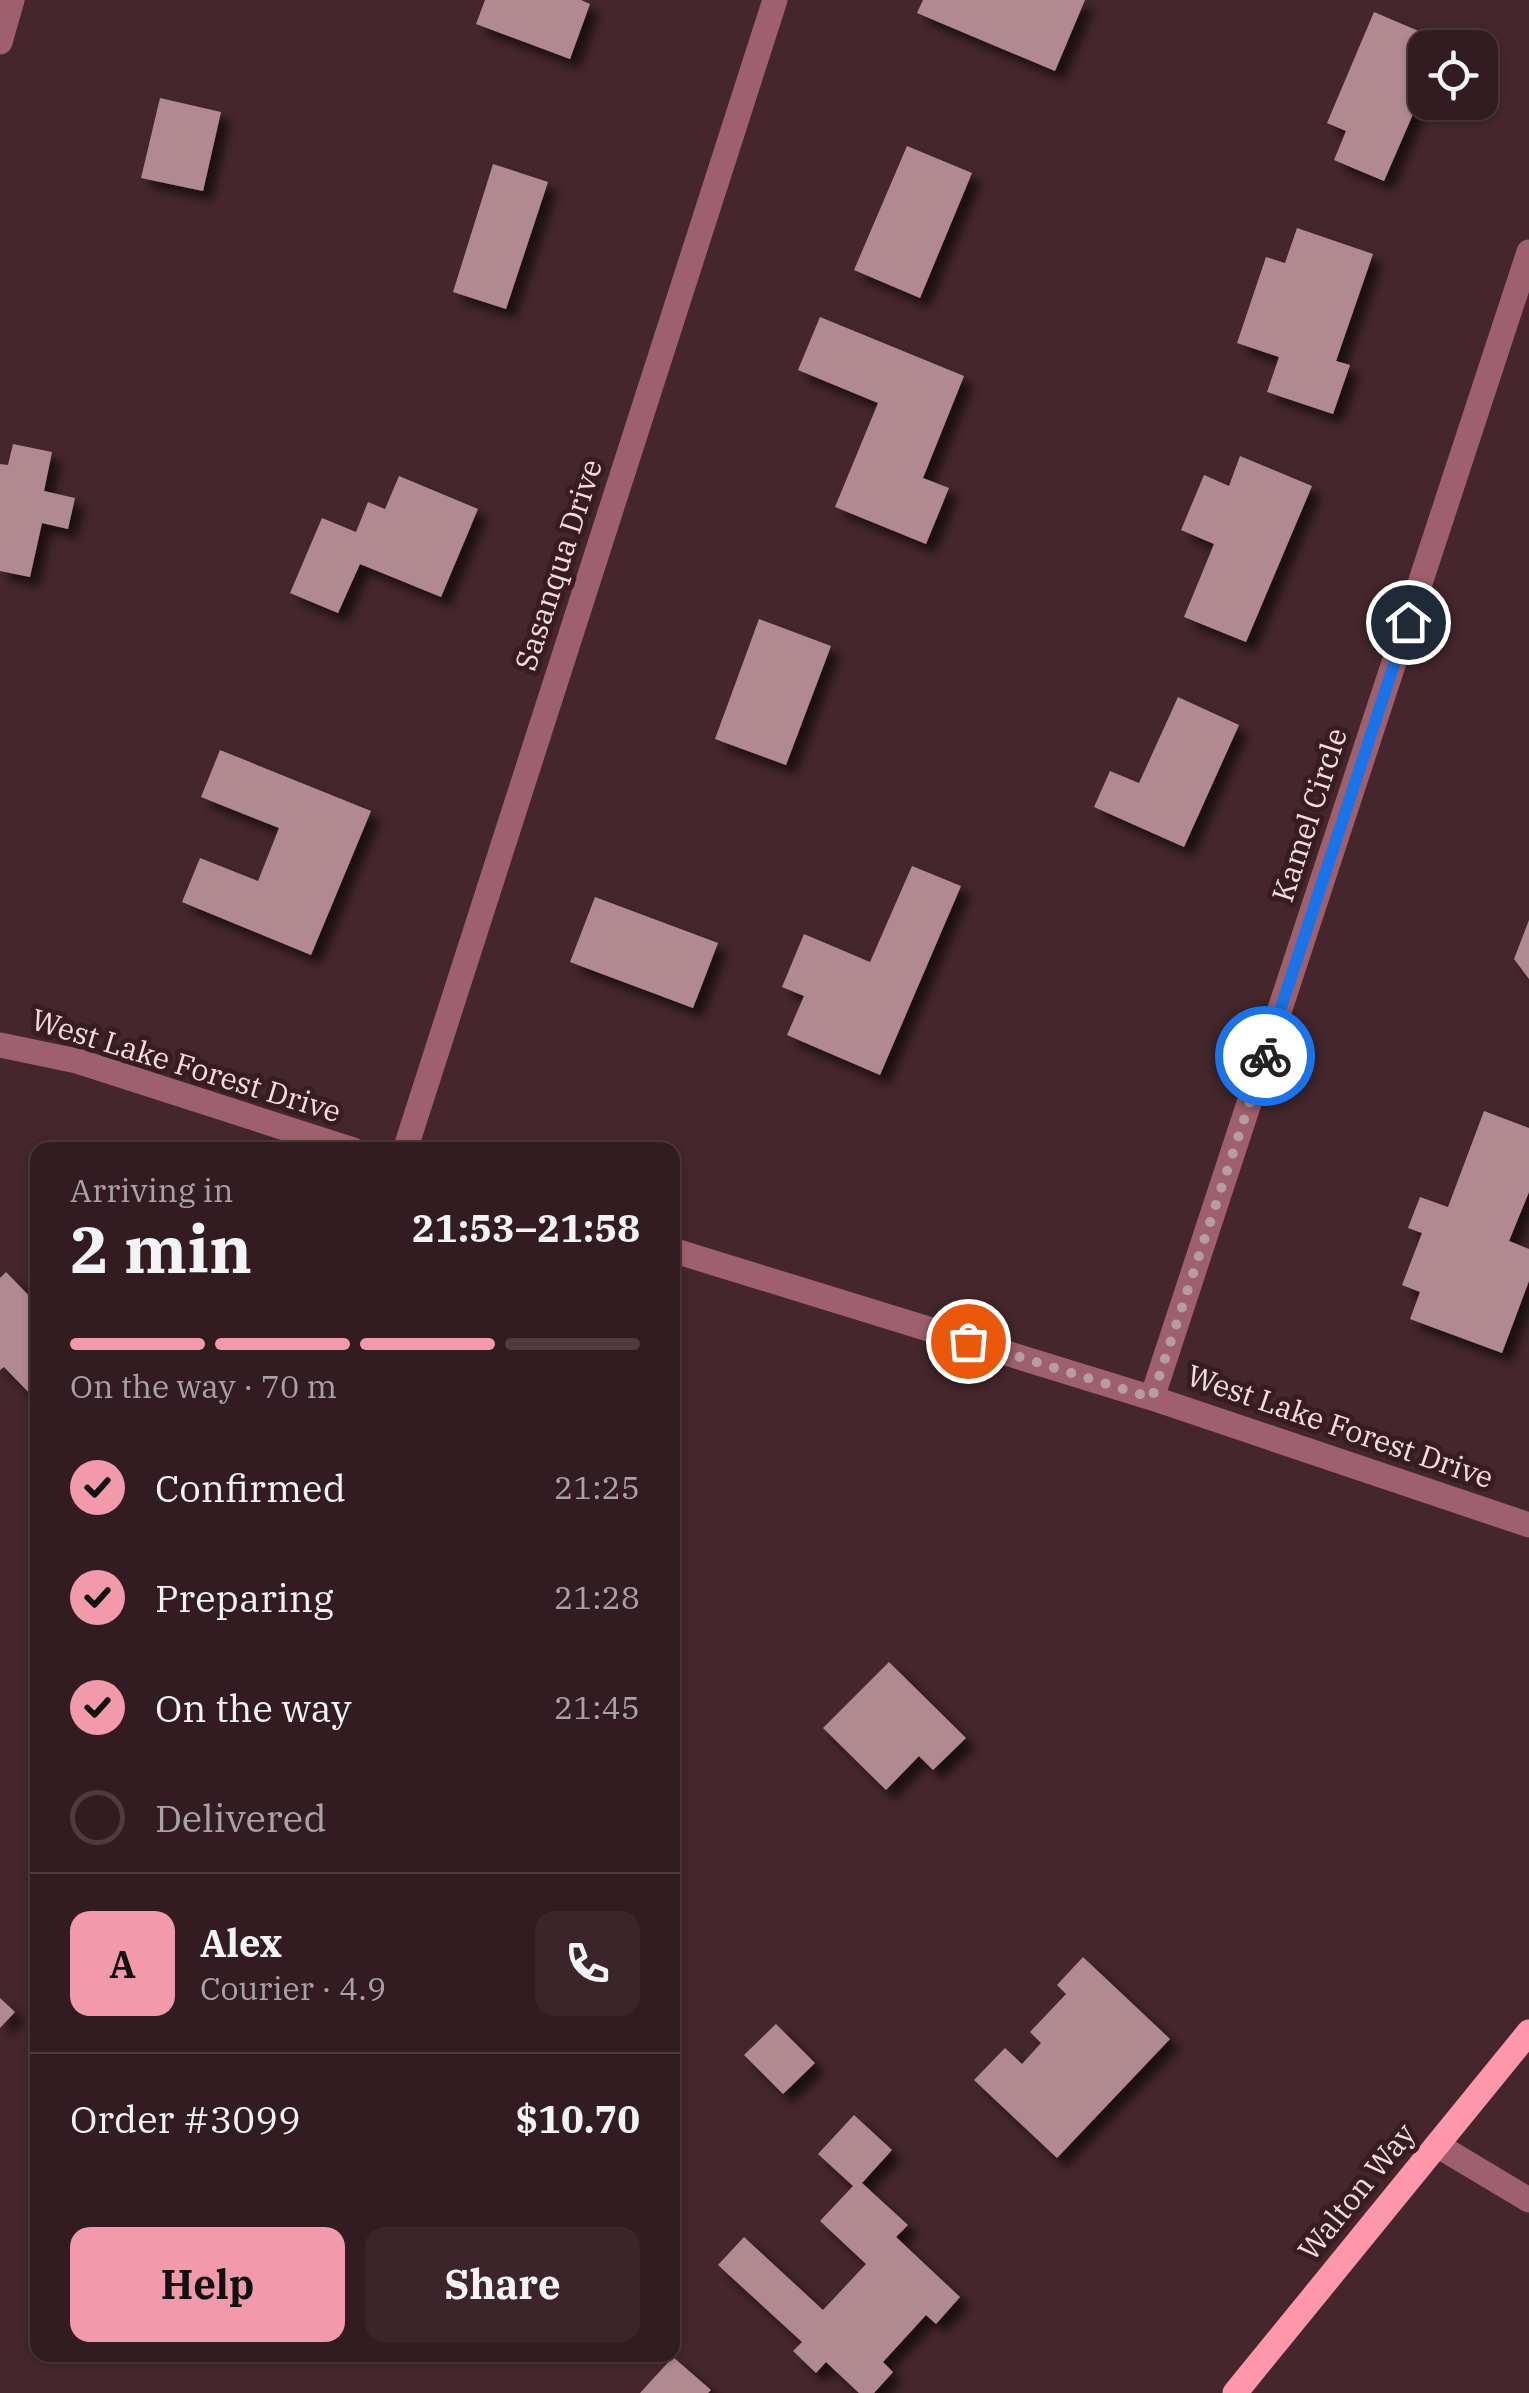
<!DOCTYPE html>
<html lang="en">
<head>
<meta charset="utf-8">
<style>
  body { margin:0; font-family:"IBM Plex Serif",serif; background:#3b252a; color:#f1f3f6; height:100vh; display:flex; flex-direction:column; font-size:38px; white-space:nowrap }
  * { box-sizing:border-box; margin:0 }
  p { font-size:32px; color:#a9a1a5 }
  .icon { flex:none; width:55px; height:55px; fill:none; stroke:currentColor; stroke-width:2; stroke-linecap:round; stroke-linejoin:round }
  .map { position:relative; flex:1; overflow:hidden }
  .panel { position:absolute; left:30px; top:1142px; width:650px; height:1220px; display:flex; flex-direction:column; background:#331c21; border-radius:20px; box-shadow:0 2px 8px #0004,0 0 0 2px #4e3a3f }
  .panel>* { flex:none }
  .buttons { position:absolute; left:1408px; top:30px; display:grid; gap:20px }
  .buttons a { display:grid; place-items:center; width:90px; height:90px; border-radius:20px; background:#331c21; box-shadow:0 2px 8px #0004,0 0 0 2px #4e3a3f; font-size:50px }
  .pin { position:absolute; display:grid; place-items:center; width:85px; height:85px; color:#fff; margin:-42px; border:5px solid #fff; border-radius:50%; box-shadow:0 2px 10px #0007 }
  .courier { position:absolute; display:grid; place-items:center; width:100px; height:100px; margin:-50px; border:8px solid #1a73e8; border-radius:50%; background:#fff; color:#222; box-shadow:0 2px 12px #0007 }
  .overview em { font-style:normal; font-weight:800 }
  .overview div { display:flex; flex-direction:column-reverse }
  .overview { display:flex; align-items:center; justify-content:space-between; height:170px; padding:0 40px }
  h1 { font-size:65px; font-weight:800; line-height:75px }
  .bar { display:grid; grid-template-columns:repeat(4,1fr); gap:15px 10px; align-content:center; height:120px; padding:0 40px }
  .bar i { height:12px; border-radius:8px; background:#4e3a3f }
  .bar .active { background:#f29aac }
  .bar p { grid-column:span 4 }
  .line { display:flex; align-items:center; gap:25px; padding:0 40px; border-top:2px solid #4e3a3f }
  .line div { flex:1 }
  .round { display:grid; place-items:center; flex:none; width:105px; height:105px; border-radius:20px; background:#3b252a }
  ol { padding:0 40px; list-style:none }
  li { display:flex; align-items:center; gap:30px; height:110px }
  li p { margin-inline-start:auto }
  li .icon { padding:10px; border-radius:50%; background:#f29aac; color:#111; stroke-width:4 }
  li:last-child { color:#a9a1a5 }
  li i { width:55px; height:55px; border:5px solid #4e3a3f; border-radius:50% }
  .primary-button { display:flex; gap:20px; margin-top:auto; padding:20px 40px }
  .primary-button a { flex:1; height:115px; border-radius:20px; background:#f29aac; color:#111; font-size:40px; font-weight:800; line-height:115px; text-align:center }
  .primary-button a+a { background:#3b252a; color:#f1f3f6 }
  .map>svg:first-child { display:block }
  .building { fill:#b08a90; filter:url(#shadow) }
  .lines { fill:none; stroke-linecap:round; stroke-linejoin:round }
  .minor { stroke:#9f606d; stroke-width:25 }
  .major { stroke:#fe96ac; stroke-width:25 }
  .done { stroke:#b59da2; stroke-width:10; stroke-dasharray:0 18 }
  .route { stroke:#1a73e8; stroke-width:12 }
  .labels { text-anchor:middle; stroke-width:10; stroke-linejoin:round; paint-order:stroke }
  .street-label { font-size:30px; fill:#f2dde1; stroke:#391c22 }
</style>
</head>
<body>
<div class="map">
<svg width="1529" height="2393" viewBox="0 0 1529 2393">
  <defs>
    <filter id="shadow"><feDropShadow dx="9" dy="9" stdDeviation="5" flood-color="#0009"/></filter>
  </defs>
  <rect width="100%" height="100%" fill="#44262c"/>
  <path class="building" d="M485,0H581L590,4L570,59L476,24Z
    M923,0H1085L1055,71L917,13Z
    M1374,12L1456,47L1425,48V101L1420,98L1384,181L1334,160L1346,131L1327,123Z
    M160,98L221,112L203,191L141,178Z
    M907,146L972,173L920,298L854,270Z
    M493,164L548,182L506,309L453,292Z
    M1297,228L1373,254L1336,361L1350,365L1333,414L1267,392L1279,357L1237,343L1266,257L1285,263Z
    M820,317L964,376L923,478L949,488L926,544L835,507L878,403L798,370Z
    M13,444L52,452L44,491L75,498L68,529L42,523L30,577L0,571V464L8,465Z
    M1240,456L1312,486L1246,642L1184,617L1214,544L1181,530L1204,475L1229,486Z
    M399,476L478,509L441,597L360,564L338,613L290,593L322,518L356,532L368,502L385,509Z
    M759,619L831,646L786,765L715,739Z
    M1178,697L1239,725L1184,847L1094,807L1110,771L1139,783Z
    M220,750L371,811L311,955L182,902L200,858L258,881L279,828L201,797Z
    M912,866L961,886L880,1075L787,1035L804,996L782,987L804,934L870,962Z
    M595,897L718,943L693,1008L570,962Z
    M1529,920V979L1514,959Z
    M1484,1111L1529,1128V1192L1509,1241L1529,1249V1281L1502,1353L1410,1319L1420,1292L1402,1285L1422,1233L1408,1228L1420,1197L1448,1207Z
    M6,1272L38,1305V1402L4,1367L0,1370V1278Z
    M889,1662L966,1738L933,1770L919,1756L886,1790L823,1728Z
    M1083,1957L1170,2039L1057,2158L974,2080L1005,2048L1022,2064L1041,2043L1030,2032L1066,1994L1057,1985Z
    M0,1998L15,2012L0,2028Z
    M776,2024L815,2063L783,2094L744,2055Z
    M854,2115L892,2150L862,2183L908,2225L896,2237L960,2297L936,2324L926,2315L883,2362L893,2372L874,2393H859L826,2362L816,2373L793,2351L802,2342L718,2265L744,2237L823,2310L866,2264L820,2221L853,2186L818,2154Z
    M673,2357L711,2390L708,2393H640Z"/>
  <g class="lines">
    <path class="minor" d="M0,42L12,0
      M0,1045L77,1061L353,1150
      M405,1150L775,0
      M672,1250L1152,1398L1529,1525
      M1152,1398L1529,252
      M1437,2145L1529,2200"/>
    <path class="major" d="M1235,2393L1529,2032"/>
  </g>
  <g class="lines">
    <path class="done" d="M968,1341L1152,1398L1265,1056"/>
    <path class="route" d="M1265,1056L1408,622"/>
  </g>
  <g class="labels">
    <g class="street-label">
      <text transform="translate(559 565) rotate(-72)" y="10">Sasanqua Drive</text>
      <text transform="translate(1310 815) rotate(-72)" y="10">Kamel Circle</text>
      <text transform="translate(186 1066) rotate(17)" y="10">West Lake Forest Drive</text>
      <text transform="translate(1340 1427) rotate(19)" y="10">West Lake Forest Drive</text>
      <text transform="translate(1357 2192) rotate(-51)" y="10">Walton Way</text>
    </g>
  </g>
</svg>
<div class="buttons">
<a><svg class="icon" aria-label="locate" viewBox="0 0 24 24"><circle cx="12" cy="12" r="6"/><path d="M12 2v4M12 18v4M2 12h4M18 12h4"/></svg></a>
</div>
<div class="pin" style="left:968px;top:1341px;background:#ea580c"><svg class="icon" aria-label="bag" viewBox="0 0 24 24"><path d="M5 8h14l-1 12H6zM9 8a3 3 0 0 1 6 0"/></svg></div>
<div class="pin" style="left:1408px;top:622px;background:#1f2937"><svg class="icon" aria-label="home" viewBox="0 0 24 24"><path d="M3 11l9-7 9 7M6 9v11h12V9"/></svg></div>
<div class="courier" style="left:1265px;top:1056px"><svg class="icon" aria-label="bike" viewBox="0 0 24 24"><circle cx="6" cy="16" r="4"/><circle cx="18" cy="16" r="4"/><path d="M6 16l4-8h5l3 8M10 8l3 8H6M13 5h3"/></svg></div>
<section class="panel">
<div class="overview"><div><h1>2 min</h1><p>Arriving in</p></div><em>21:53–21:58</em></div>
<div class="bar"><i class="active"></i><i class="active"></i><i class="active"></i><i></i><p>On the way · 70 m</p></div>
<ol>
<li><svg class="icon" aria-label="check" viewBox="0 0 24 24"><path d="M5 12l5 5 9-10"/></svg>Confirmed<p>21:25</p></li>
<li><svg class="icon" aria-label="check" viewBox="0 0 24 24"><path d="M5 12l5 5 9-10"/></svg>Preparing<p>21:28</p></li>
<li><svg class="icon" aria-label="check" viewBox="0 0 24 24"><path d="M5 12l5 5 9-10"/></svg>On the way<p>21:45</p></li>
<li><i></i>Delivered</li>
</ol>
<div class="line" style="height:180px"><b class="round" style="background:#f29aac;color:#111">A</b><div><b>Alex</b><p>Courier · 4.9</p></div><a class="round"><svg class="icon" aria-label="phone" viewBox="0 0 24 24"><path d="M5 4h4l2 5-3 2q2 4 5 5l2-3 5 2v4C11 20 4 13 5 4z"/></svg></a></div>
<div class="line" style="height:130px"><div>Order #3099</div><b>$10.70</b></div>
<div class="primary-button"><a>Help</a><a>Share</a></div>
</section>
</div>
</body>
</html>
